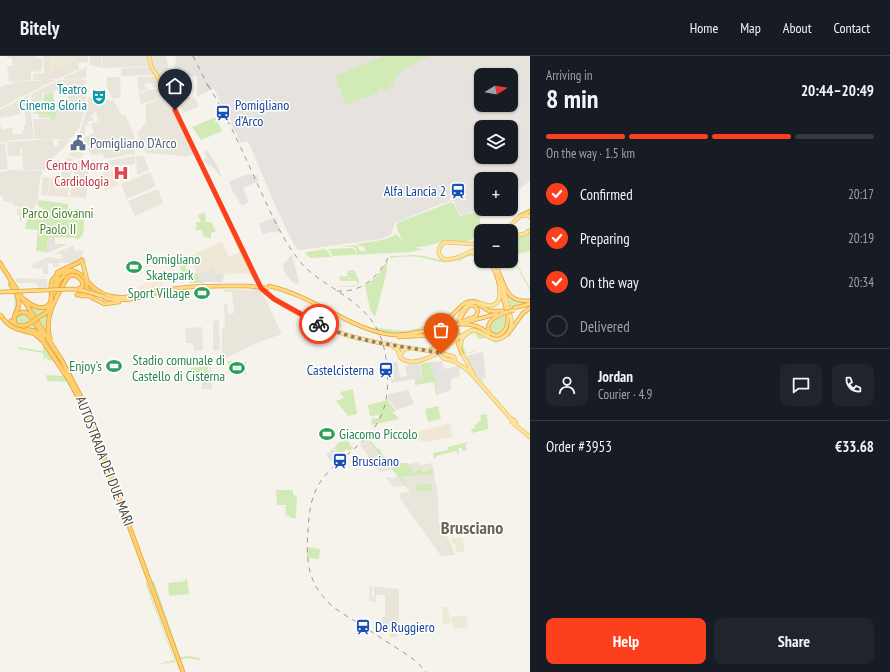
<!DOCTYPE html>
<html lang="en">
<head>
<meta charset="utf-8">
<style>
  body { margin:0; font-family:"PT Sans Narrow",sans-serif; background:#20242c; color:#f1f3f6; height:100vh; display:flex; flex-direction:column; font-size:15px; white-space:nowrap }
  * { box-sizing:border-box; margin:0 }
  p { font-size:13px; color:#9ea1a6 }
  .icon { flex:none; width:22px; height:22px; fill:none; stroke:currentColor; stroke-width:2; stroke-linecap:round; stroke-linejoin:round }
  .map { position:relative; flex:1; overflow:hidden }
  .panel { display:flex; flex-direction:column; background:#171b24; width:360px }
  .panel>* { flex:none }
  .needle { width:26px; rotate:79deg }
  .buttons { position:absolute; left:474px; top:12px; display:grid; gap:8px }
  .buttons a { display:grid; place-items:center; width:44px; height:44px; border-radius:8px; background:#171b24; box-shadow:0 1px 3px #0004; font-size:20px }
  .pin { position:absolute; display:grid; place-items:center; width:34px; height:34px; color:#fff; margin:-41px -17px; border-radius:50% 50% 50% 0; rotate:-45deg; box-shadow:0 0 4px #0007 }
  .pin .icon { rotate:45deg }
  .courier { position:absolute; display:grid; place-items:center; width:40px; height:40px; margin:-20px; border:3px solid #fc3f1d; border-radius:50%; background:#fff; color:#222; box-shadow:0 1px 5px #0007 }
  .overview em { font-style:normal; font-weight:600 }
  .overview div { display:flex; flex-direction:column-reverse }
  .overview { display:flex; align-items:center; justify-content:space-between; height:68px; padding:0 16px }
  h1 { font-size:26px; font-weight:600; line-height:30px }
  .bar { display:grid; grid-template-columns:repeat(4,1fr); gap:6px 4px; align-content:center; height:48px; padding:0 16px }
  .bar i { height:5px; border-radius:3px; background:#363941 }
  .bar .current { background:#fc3f1d }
  .bar p { grid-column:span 4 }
  .line { display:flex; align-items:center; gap:10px; padding:0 16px; border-top:1px solid #363941 }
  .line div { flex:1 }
  .round { display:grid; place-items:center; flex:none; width:42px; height:42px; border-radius:8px; background:#20242c }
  ol { padding:0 16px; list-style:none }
  li { display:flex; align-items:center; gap:12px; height:44px }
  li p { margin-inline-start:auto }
  li .icon { padding:4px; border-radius:50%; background:#fc3f1d; color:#fff; stroke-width:4 }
  li:last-child { color:#9ea1a6 }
  li i { width:22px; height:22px; border:2px solid #363941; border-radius:50% }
  .primary-button { display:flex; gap:8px; margin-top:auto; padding:8px 16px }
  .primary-button a { flex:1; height:46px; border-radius:8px; background:#fc3f1d; color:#fff; font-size:16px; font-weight:600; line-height:46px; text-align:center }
  .primary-button a+a { background:#20242c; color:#f1f3f6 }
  header { display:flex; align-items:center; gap:24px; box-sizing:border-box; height:56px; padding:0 20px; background:#171b24; border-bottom:1px solid #363941 }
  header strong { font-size:19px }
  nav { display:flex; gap:22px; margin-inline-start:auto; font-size:14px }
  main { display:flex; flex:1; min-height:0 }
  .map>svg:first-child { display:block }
  .residential { fill:#eae5da }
  .commercial { fill:#f7ead8 }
  .industrial { fill:#e6e2dd; fill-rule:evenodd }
  .education { fill:#efe8d6 }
  .green { fill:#d2eab5 }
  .parking { fill:#e5e3e0 }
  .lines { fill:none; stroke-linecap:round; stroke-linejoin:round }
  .primary-casing { stroke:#e6c16a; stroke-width:4.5 }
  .trunk-casing { stroke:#e0a43c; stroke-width:4.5 }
  .motorway-casing { stroke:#e0a43c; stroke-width:5 }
  .primary { stroke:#ffe39c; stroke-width:3 }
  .trunk { stroke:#ffd985; stroke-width:3 }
  .motorway { stroke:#ffcf6e; stroke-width:3.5 }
  .rail { stroke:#9a9a9a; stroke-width:1; stroke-dasharray:5 5; stroke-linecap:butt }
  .primary-bridge-casing { stroke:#e6c16a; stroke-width:4.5; stroke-linecap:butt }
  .trunk-bridge-casing { stroke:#e0a43c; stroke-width:4.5; stroke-linecap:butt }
  .motorway-bridge-casing { stroke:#e0a43c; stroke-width:5; stroke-linecap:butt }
  .primary-bridge { stroke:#ffe39c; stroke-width:3 }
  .trunk-bridge { stroke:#ffd985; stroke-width:3 }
  .motorway-bridge { stroke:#ffcf6e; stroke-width:3.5 }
  .done { stroke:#878178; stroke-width:4; stroke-dasharray:0 7.2 }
  .route { stroke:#fc3f1d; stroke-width:5 }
  .labels { text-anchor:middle; stroke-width:3; stroke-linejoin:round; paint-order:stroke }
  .culture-label { font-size:14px; fill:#0d838f; stroke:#fff; text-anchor:end }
  .transit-label { font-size:14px; fill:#164399; stroke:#fff; text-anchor:start }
  .service-label { font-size:14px; fill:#4e5e75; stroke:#fff; text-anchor:start }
  .health-label { font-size:14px; fill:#be3a42; stroke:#fff; text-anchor:end }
  .park-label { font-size:14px; fill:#4a7f2a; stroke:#fff }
  .leisure-label { font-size:14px; fill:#27864d; stroke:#fff; text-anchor:end }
  .street-label { font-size:14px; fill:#4b4439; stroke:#fff }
  .district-label { font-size:18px; font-weight:bold; fill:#6e6250; stroke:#fff }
</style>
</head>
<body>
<header>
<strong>Bitely</strong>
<nav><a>Home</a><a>Map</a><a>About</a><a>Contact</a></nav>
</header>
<main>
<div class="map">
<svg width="530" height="616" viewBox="0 0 530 616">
  <rect width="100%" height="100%" fill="#f6f3ec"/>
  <path class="residential" d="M6,0H36V2H42V15L31,16V24L9,26L7,10H13L12,2L6,1Z
    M43,0H50V16L80,0H88V6L78,7L79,13L58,23H48L55,24L0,52V31L16,26L46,24H33V18L44,17Z
    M90,0H101L102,12L89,9Z
    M102,0H148L147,5L149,10L103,12Z
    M149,0H166L175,39H170L152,10Z
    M87,11L86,22L63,23V22Z
    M150,11L154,19L121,20V12Z
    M155,20L161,29L154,32L151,27H145V31L147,30L148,33L139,36L137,21H146Z
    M107,21H120L121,41L113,43L106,30Z
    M80,23L86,24L85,31L86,48L82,63H74L82,64L79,72L72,82L67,83L71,84L54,101L44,114H23L22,93H20L21,100H8L7,86L53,83V88L55,91L58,89V84L65,83H35L33,63H58H56L55,54L62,53V45H68V29H64V33L54,35V38L44,39V37H42V59H49V62H39L38,58H33L31,38L59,24Z
    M162,31L168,40L141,48L139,37Z
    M29,39L34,83L12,84L0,87V68L2,74L12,71L13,78H22V75L24,74V69H26L24,52H27V50H19L20,58L0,62V54Z
    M88,41H93L94,42L114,45L122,60L99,74L125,58L133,76L135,84L87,90L83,82L94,77L91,68L98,65L96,56H94V58L91,59L93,65H89L88,67L89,69L85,70V80H79L87,52Z
    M167,41L187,84L194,99L184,101V100L146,97L137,77L146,67V48Z
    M177,41H194L199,50L183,57L179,49Z
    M135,85V98L126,99L105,103L102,98L91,99L88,93V92Z
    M5,87L8,113L0,114V88Z
    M135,100V108L112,111L107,105Z
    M136,100H144L149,114L137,119Z
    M67,101L73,103L74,105L70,124L60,122Z
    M89,104L86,142L70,141L76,106L78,105Z
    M12,114L43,115L40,123L38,144L36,148L28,161L19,166L20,159H17V153H23L18,150H14L13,147L3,145V140H0V116Z
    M150,116L156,130L127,143L121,128Z
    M43,121L50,122L47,140L41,139Z
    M51,122L55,123L54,136L68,138V141L48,140Z
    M158,133L163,147L135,160L128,145Z
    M74,189V194L83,195L82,203L76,207H58V210L64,211H53V207H48V218H43V213L32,212L33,208L47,201L62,203V198H54Z
    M16,222L47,223V231L38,232V229L35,227H17L15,223Z
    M259,230L282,278L254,288L224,303L222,302V273L225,270L224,248H227L228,258L234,257L232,237L231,236H224V233L250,234Z
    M219,264L220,294L213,295V265Z
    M202,271L203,294L194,295L193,287H186L185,272Z
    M367,383L393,413L380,416L360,389Z
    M419,406L420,409L432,407L433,412L423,416L420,413L414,416L408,408Z
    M434,418L438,440L439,468L450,486L455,499L441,500L399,441L400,437L410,436L405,430L393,431L386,421H391L392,423L399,420L406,429L401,421Z
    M370,529L372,530V541H374V530L399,533V569L397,570L398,581H390L389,570H382V561H385V539H376V546L369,545Z"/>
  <path class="commercial" d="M161,221L164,229L142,236H137V231Z"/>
  <path class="industrial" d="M176,0H530V125L511,139V123H481V153L462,159L459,157L454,145H450L443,147L395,167L391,179L381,183L300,194L297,193L293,187L275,149L249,87L246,85L241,87L214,33L197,40V20L174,21ZM481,19H511V49H481ZM481,71H511V101H481Z
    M292,199L299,226L296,228L291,225L283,214L284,212L282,209Z
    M213,211L216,218H225L222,226H201L197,218Z
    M483,296L486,322H482L483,327L474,316L466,300Z
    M442,305L444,313L459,310L460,320L451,323V334L437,339L436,324L431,311V306Z
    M393,306H397L400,321L407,320L405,310L419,307L423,325L415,326L414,323L391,327L390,311Z
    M408,334L414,348L397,354L387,342L389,338Z"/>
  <path class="education" d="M50,0H80V1L50,16Z
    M75,90L82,92L80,97H83L82,103L69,100V97H72Z
    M112,114L119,129L105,135L99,119Z
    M55,123L70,125L68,138L53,136Z
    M222,185L229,201L241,196L252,218H216L213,211L197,218L190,200Z
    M450,367L453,381L427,386L417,384L413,377Z
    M452,482H463L464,496H456V490L451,485Z
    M442,551H447L451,567L443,568Z
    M466,559L468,571L454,573L451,561Z"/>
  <path class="green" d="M384,0H429L409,10L396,20V24L393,25L396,29L392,31L390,24L387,26L391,31L383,35L382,32L379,33L380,36L346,49L335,20Z
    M53,38L56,54V63H50L49,59L39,58L38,50H32V48L43,47L44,39Z
    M216,61L222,75L201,84L192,71Z
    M39,144L68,148V153L85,154L83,179L77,184L75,182L55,181V188H65V189L54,194L59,191L54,189V183L48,182L47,196L36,195L38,174L25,173L26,167L34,154L42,159L45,154L37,149Z
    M451,146L454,148L460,160L475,156L479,157C482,170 479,184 463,186C457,186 451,184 445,185C429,188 409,200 400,179C398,175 396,171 397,167Z
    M205,156L206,166H211L216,175L211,177V182L204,181L201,173L197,175L195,171H197L196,166H201L198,159Z
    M530,176V195L512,199L530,232V235L511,199V184Z
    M396,178C405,187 410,192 424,193L410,196L332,200L331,196L328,193L352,192L355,194L356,198H357L356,193L354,191H339L357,189L360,195H365L364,190L359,191L358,188L387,183Z
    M325,193L329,196L331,201L311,202L305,198L306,196Z
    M467,198L481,199V201C473,198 463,201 458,207V204C439,210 436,203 418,201C409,200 399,201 390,202V200C398,200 407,199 415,199C440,201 441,210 467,198Z
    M186,201L189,209L185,211L186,213L190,212L193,218L197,217L201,226H204V227H190L189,223H185L177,205Z
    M388,203L386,219L375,261L370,253L365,230L377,220Z
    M486,205H489C495,216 501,232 498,245L492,249L467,245C454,258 439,271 420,274L421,272H420V275L393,278L374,274V272C387,272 399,276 411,274C426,271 438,262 450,256L449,258C457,254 461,244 470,243C478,242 485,248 493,247C504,238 493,214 486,205Z
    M354,214L359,224L358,228L353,231H336L353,230L357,228V225H342L340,224L339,221L343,220V221L347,220L348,223L355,222H348L347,215Z
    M9,226C13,232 19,239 19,246C19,254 8,264 18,270C23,273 28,269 33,267L32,265L23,270L17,267C14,261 18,255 25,256L30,260L42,278L41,279C30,270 14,277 13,263C12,259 14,256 14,253C15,249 14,244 14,240L15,239L7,227Z
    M505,235L507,237L530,247L509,252Z
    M28,248L32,250H47L49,254L48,280Z
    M530,252V255C514,267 516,281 495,287L487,282L477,283V279L474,277C464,279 460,288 466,297L475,295V296L463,298C459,286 462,277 477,276C482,279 488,283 494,284C509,288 519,260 530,252Z
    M507,257V268L499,278L491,276L489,270L490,266Z
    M454,271L445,283L441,280H418Z
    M23,276C31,277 36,279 42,285L55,305L48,304L47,302L44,303L43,297L18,293V291L43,295V287L39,286V285L34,280L22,278Z
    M228,305L246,306V318L228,317Z
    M431,306V311L436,324L437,339H436L434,326L415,329V326L423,324L420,308Z
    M208,310V323L191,324V312Z
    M46,319L64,320L68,326L47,325Z
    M353,333L357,358L348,360L336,345L344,342L340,336Z
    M387,344L396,355L393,356V358H395L399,363L372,369L371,363L379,362V359L370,360L368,349Z
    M438,350L441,363L428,366L425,353Z
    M487,358L488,373L472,377L471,373L475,372L474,369L478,368V366L481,365L480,359Z
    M367,381L378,393H380L382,398L389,407H407L414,416L417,415V414L420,413L423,416L433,412L434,418L401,421L407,429H405L366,382Z
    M347,384L351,388L350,389L353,392L349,395L347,393L341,399L334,392L338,387Z
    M468,386V387L465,388L467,394L462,395V392H458L459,398H458L456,395L436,400V402H434L433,397L448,394V391Z
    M431,428L432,435H417L416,429Z
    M276,434H293V439L297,440L296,462H290V460L286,459L285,462L286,449H277Z
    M307,491L320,493L319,503L307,502Z
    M185,523H187L189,538L169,540L168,527L185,525Z
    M154,525L180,601L189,600L200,602V604L187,602L180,604L151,526Z
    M145,527H147L179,616L175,606L161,608V607L174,604Z"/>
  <path class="parking" d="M325,44L328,48L327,54L326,56L321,57L316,50Z
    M297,51L300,53L304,60L303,55L311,51L314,57L313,58L305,62L304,61V62L295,66L293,65L289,56Z
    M207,94L217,109L222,121H221L211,109L209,110L207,107H204V103L207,101L204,97L201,98Z
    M250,117L251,119H257L259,125L243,132L249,146L242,150L233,136L229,126Z
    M275,161L280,175L274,177L271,175L263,179L259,168Z
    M48,182L54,183V188L60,189V191L47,197Z
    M210,310L211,311L212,333H202V323H208Z
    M333,392L340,399L332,406L326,399Z"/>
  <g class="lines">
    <defs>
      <path id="primary" d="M149,0L151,10L168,38L253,218L263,234
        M505,175L520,160L527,159L530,161
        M511,181L524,178L530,174
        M481,187L471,188L444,186C441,189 438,192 439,197C443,213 473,194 481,190
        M469,196L481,199
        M490,205L497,219
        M497,205L499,219
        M265,236C285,252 323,272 347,279C376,288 406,291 435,296L441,298
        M459,263C463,254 467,244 479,247C483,248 486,250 491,250L497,247L500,241L499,231
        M459,281L472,274C485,274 493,291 506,279C511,275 512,268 511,262L501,224
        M392,290L398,294L400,301
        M460,291L462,282L469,276
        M408,293H404L401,298V302C410,310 424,304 434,299
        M435,293C443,288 452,277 456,268
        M441,296L455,284
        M461,296L474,319
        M441,298H444L454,301L455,304L453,305L443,302L441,300Z
        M454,305L469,315L513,365
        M514,364L516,367L514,368L512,366Z
        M514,368L530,381"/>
      <path id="trunk" d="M520,160L530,155
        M529,175H530
        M82,204L87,224
        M496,217L508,260C508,297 466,272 504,257
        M499,217C506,233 507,246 530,245
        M269,230C296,236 321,251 345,263C361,271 377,278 395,279C415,279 435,272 455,267
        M98,235C117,247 139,239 159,234
        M81,240H89L104,248L119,246
        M104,242C133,249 152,235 179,232C201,229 224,230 247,230
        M476,247L489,255H504
        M514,252L530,248
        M466,266L497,258
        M460,268C473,268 480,270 489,278
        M432,271C439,268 446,264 451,260C460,253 464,242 477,246
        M457,274L458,287L462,298
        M508,278L523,257L530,252
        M399,281L434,279L444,283
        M444,291L445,284
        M447,291C454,281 461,253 471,249L476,251L478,255L476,260L461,266
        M431,293L436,291L438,287L437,283L433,280"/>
      <path id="motorway" d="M0,207L61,303L83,345L183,616
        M57,217C65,211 75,210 82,204
        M11,229C14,234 19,240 19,247C19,252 16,255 15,259C11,273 24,271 32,266
        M89,234L93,242
        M55,236C58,227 61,218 72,216
        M52,237L58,220
        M77,239L84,238L86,236V228L84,225
        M25,244C30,249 44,257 50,247C55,236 44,225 61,217C65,215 69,214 73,215C83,216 89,231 100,236
        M16,259L22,256L27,257L31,261L44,280
        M39,261L46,257L51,250
        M11,265L16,272
        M23,273L35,275L43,282
        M26,275L35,278L43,285L69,324L80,345
        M50,283C43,261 57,240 67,222"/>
    </defs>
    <use href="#primary" class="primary-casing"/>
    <use href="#trunk" class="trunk-casing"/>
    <use href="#motorway" class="motorway-casing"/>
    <use href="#primary" class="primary"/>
    <use href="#trunk" class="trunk"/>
    <use href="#motorway" class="motorway"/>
    <path class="rail" d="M193,0L210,34
      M208,29C227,60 242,94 257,127C270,155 282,184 302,208C309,216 318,222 327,228C353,245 377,260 384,292C389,313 390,343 380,362C368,387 341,400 324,421C311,437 309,455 308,475C306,501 307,524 326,544C335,554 347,560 358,567C375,578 392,589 409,600L418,607L426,616
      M337,235C361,237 377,222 388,202"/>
    <defs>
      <path id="primary-bridge" d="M455,284L459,281
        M434,299L440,296"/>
      <path id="trunk-bridge" d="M247,230L269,232
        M0,236L73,233L85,235L105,241
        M504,257L514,254
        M454,269L460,268
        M444,283L445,284"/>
      <path id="motorway-bridge" d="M67,222C73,216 81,221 83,228L82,231L78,233
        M0,258C7,269 13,273 26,275
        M32,266L39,261"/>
    </defs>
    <use href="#primary-bridge" class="primary-bridge-casing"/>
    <use href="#trunk-bridge" class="trunk-bridge-casing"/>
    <use href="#motorway-bridge" class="motorway-bridge-casing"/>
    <use href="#primary-bridge" class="primary-bridge"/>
    <use href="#trunk-bridge" class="trunk-bridge"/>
    <use href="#motorway-bridge" class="motorway-bridge"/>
  </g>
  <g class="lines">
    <path class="done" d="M319,268C355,286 396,289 435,296L441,298"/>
    <path class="route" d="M175,54L261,232L274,243L319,268"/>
  </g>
  <defs>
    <symbol id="theatre-bare" viewBox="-9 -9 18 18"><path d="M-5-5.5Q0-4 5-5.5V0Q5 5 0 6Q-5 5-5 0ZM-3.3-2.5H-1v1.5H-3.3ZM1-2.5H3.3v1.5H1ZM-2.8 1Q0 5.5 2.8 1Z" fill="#0f9aa8" stroke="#fff" stroke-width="2.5" paint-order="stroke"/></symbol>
    <symbol id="station-bare" viewBox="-9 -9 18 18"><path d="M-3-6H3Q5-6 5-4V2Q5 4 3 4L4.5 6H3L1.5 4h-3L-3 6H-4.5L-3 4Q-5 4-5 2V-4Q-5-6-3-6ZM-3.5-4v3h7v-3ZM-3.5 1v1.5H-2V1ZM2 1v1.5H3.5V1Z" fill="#1a4fb4" stroke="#fff" stroke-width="2.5" paint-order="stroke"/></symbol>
    <symbol id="civic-bare" viewBox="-9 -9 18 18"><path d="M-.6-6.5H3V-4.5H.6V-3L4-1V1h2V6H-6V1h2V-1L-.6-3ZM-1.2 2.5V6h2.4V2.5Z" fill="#5c6f8a" stroke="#fff" stroke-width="2.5" paint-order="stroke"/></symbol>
    <symbol id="hospital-bare" viewBox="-9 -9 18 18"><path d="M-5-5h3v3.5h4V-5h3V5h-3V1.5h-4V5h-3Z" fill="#e0444e" stroke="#fff" stroke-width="2.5" paint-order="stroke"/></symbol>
    <symbol id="stadium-bare" viewBox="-9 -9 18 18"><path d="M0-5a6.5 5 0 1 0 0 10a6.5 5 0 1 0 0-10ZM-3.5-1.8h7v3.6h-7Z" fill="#2e9e5b" stroke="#fff" stroke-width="2.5" paint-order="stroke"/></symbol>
  </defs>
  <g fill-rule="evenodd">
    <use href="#theatre-bare" x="88" y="30" width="22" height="22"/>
    <use href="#station-bare" x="212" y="46" width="22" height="22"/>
    <use href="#civic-bare" x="67" y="76" width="22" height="22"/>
    <use href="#hospital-bare" x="110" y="106" width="22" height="22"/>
    <use href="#station-bare" x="447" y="124" width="22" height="22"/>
    <use href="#stadium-bare" x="123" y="200" width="22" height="22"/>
    <use href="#stadium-bare" x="191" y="226" width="22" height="22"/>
    <use href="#stadium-bare" x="103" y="299" width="22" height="22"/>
    <use href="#stadium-bare" x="226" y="301" width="22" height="22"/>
    <use href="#station-bare" x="375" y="303" width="22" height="22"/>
    <use href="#stadium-bare" x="316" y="367" width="22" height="22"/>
    <use href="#station-bare" x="329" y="394" width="22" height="22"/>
    <use href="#station-bare" x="352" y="560" width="22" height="22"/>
  </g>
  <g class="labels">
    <g class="culture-label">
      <text x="87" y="38">Teatro<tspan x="87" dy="16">Cinema Gloria</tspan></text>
    </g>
    <g class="transit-label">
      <text x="235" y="54">Pomigliano<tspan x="235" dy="16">d’Arco</tspan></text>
      <text x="446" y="140" text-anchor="end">Alfa Lancia 2</text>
      <text x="374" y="319" text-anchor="end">Castelcisterna</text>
      <text x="352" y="410">Brusciano</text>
      <text x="375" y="576">De Ruggiero</text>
    </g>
    <g class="service-label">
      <text x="90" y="92">Pomigliano D'Arco</text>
    </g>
    <g class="health-label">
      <text x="109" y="114">Centro Morra<tspan x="109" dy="16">Cardiologia</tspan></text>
    </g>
    <g class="park-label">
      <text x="58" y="162">Parco Giovanni<tspan x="58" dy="16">Paolo II</tspan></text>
    </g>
    <g class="leisure-label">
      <text x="146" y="208" text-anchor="start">Pomigliano<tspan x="146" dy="16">Skatepark</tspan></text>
      <text x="190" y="242">Sport Village</text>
      <text x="225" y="309">Stadio comunale di<tspan x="225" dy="16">Castello di Cisterna</tspan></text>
      <text x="102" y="315">Enjoy's</text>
      <text x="339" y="383" text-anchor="start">Giacomo Piccolo</text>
    </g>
    <g class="street-label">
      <text transform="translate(105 405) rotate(69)" y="5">AUTOSTRADA DEI DUE MARI</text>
    </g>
    <g class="district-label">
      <text x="472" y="478">Brusciano</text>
    </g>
  </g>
</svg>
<div class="buttons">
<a><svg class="needle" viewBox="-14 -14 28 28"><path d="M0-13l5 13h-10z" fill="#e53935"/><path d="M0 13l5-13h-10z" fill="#9ea1a6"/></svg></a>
<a><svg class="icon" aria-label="layers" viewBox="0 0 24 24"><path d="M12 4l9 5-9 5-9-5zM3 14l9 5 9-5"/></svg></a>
<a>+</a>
<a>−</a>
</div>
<div class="pin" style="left:441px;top:298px;background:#ea580c"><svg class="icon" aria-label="bag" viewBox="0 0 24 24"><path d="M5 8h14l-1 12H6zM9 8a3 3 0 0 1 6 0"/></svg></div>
<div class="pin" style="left:175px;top:54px;background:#1f2937"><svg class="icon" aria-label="home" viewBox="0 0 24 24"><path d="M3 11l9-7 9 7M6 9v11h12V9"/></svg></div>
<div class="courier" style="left:319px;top:268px"><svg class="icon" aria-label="bike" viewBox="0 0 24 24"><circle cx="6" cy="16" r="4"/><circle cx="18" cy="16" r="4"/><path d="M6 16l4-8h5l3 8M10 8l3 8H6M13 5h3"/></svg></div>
</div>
<section class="panel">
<div class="overview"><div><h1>8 min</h1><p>Arriving in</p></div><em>20:44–20:49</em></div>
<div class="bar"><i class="current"></i><i class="current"></i><i class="current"></i><i></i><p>On the way · 1.5 km</p></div>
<ol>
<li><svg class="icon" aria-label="check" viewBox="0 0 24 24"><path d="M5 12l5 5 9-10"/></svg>Confirmed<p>20:17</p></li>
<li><svg class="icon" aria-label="check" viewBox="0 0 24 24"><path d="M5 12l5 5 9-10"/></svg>Preparing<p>20:19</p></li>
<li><svg class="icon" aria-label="check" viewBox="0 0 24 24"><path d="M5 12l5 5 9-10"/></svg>On the way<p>20:34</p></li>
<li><i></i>Delivered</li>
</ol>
<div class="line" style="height:72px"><a class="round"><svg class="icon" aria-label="person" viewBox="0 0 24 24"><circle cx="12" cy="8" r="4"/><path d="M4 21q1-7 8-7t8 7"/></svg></a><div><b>Jordan</b><p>Courier · 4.9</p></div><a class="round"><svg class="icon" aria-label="chat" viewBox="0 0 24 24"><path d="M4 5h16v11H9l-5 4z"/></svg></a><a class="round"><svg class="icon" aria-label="phone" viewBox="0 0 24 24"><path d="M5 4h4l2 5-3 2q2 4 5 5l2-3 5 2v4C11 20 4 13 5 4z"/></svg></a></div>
<div class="line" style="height:52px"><div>Order #3953</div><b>€33.68</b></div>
<div class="primary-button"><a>Help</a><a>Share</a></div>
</section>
</main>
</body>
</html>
